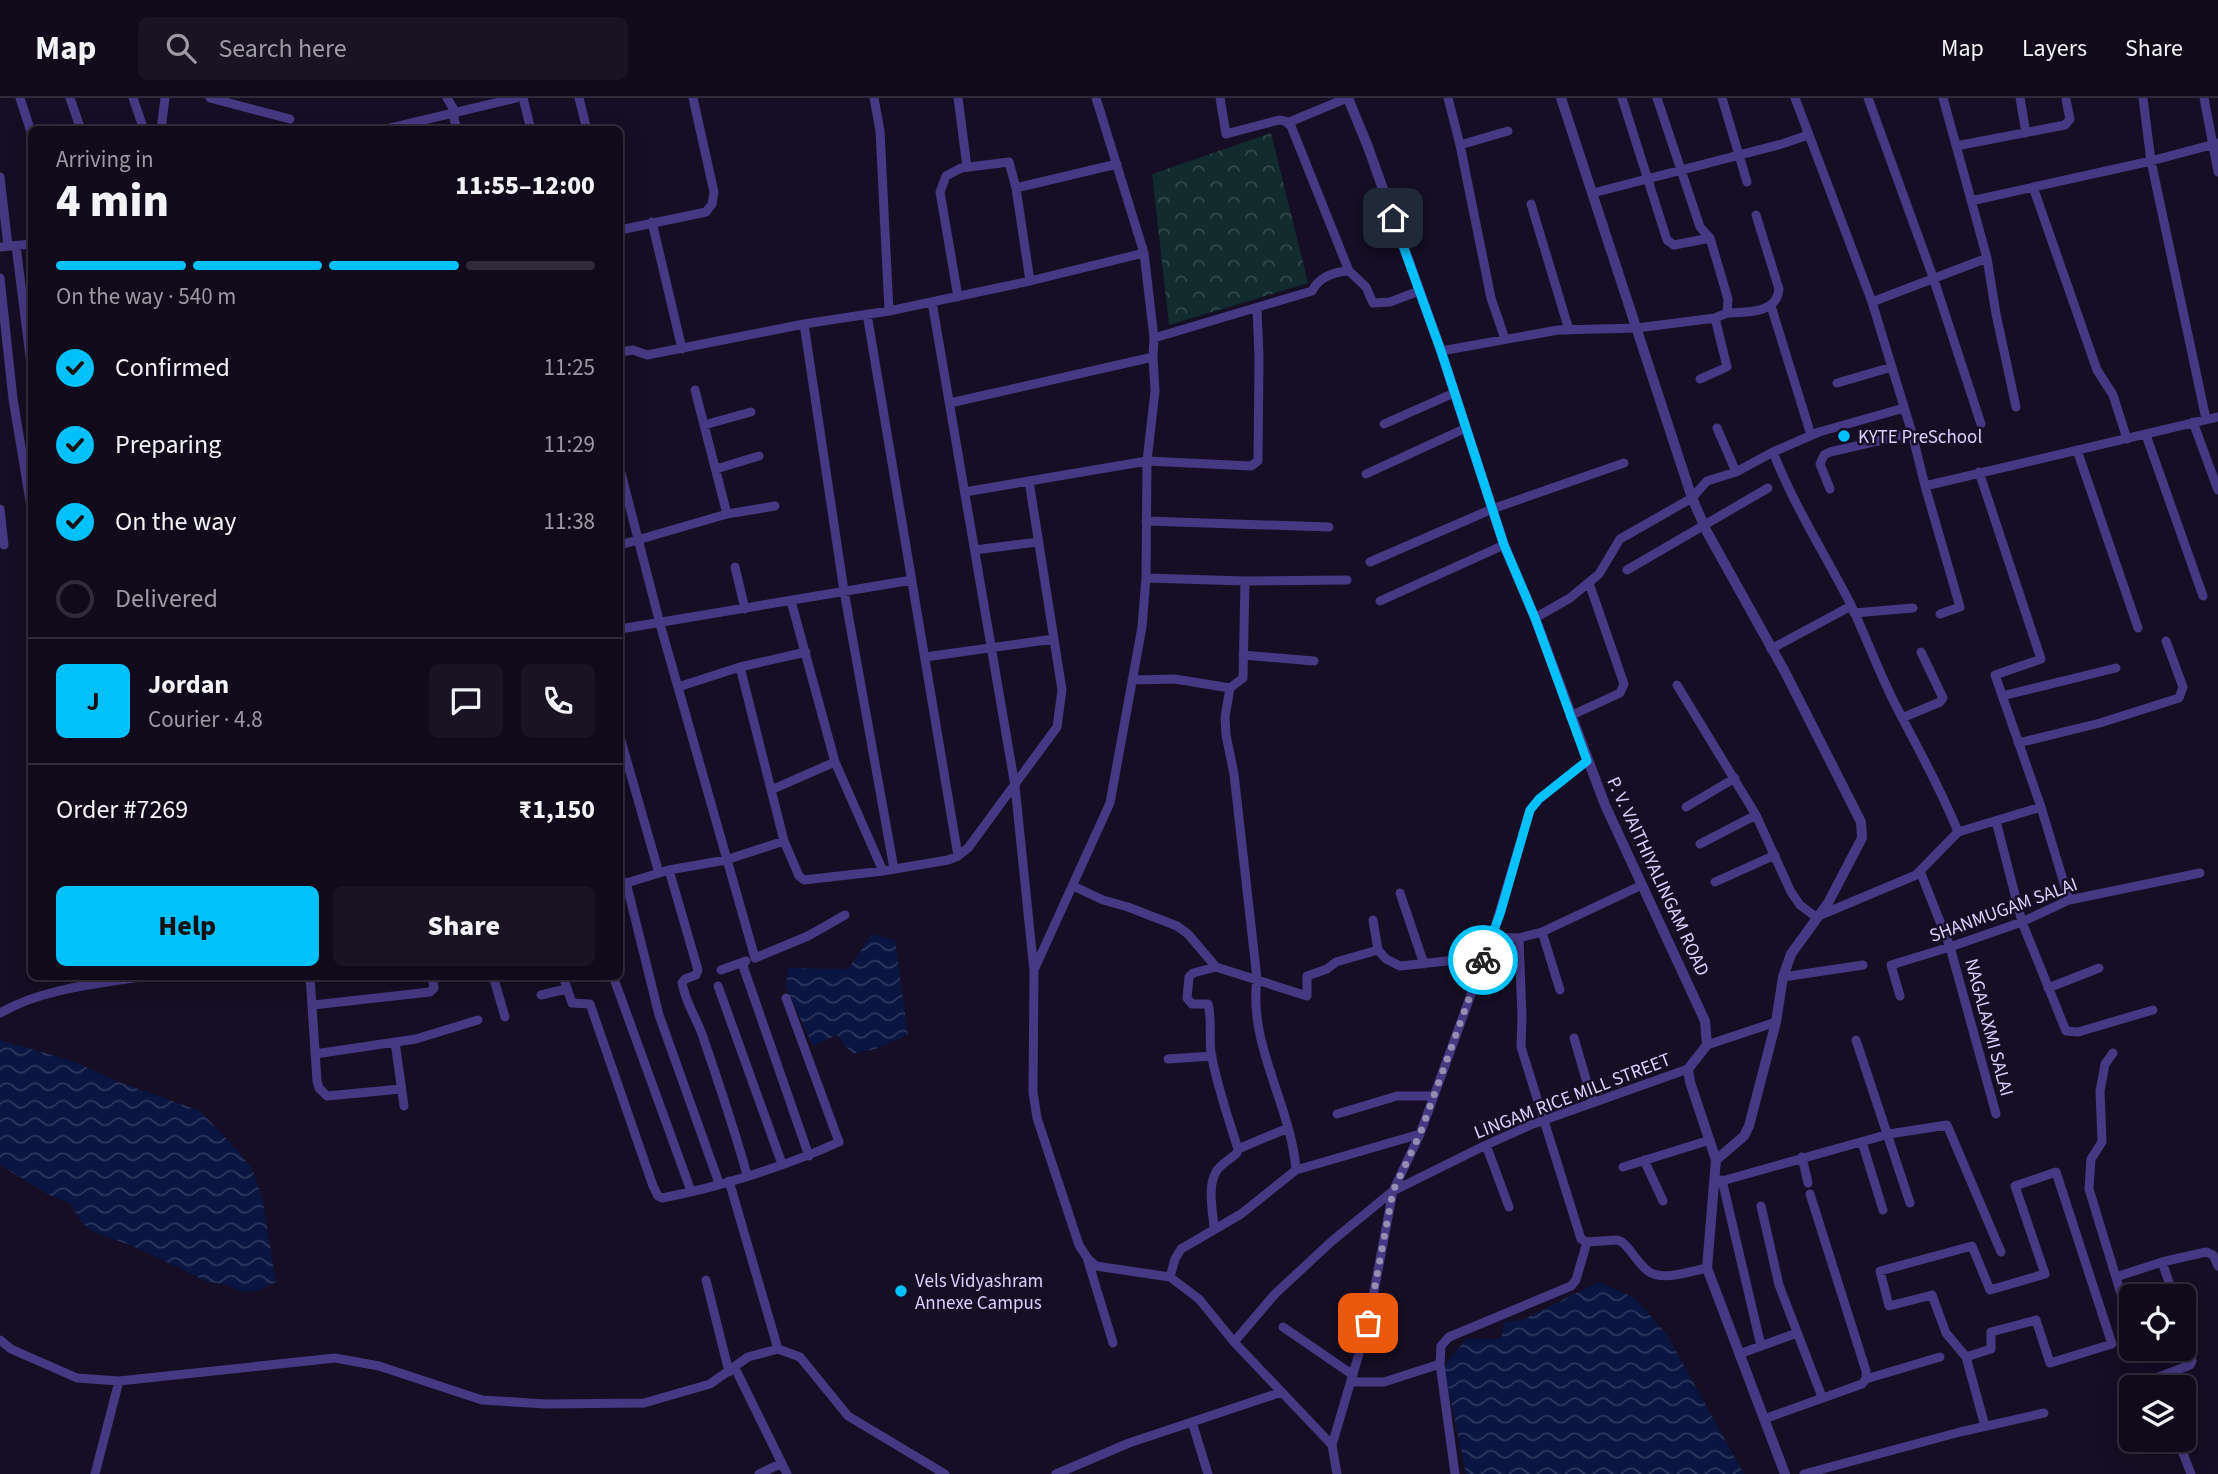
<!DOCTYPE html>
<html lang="en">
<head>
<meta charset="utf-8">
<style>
  body { margin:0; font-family:"Source Sans 3",sans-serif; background:#191324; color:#f1f3f6; height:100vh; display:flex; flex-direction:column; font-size:26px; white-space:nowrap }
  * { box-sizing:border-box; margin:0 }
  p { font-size:23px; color:#9c9aa3 }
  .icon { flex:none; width:38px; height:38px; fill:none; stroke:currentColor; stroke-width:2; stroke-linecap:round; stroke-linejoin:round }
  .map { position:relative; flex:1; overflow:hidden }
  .sheet { position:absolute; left:28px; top:28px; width:595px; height:854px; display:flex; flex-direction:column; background:#100a1b; border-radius:10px; box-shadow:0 7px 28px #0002,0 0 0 2px #302b3a }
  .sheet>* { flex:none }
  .fabs { position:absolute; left:2119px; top:1186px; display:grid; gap:14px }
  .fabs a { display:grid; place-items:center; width:77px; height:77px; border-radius:10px; background:#100a1b; box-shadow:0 7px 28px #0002,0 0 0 2px #302b3a; font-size:35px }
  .pin { position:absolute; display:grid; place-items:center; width:60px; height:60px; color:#fff; margin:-30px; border-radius:14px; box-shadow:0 4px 10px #0006 }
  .courier { position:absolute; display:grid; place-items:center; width:70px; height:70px; margin:-35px; border:5px solid #00c1fc; border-radius:50%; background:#fff; color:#222; box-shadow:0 2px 9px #0007 }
  .headline em { font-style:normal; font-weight:800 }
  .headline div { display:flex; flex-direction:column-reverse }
  .headline { display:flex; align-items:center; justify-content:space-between; height:119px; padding:0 28px }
  h1 { font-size:46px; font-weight:800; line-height:52px }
  .bar { display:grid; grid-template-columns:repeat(4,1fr); gap:10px 7px; align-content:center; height:84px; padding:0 28px }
  .bar i { height:9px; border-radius:5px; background:#302b3a }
  .bar .active { background:#00c1fc }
  .bar p { grid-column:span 4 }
  .line { display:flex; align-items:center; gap:18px; padding:0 28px; border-top:2px solid #302b3a }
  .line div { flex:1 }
  .round { display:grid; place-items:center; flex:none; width:74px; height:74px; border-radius:10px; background:#191324 }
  ol { padding:0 28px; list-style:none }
  li { display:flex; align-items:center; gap:21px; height:77px }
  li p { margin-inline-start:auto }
  li .icon { padding:7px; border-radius:50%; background:#00c1fc; color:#111; stroke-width:4 }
  li:last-child { color:#9c9aa3 }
  li i { width:38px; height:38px; border:4px solid #302b3a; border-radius:50% }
  .cta { display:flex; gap:14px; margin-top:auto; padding:14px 28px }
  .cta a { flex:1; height:80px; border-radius:10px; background:#00c1fc; color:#111; font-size:28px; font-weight:800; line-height:80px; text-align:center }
  .cta a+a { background:#191324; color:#f1f3f6 }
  header { display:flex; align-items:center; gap:42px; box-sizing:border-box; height:98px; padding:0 35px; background:#100a1b; border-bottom:2px solid #302b3a }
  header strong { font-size:33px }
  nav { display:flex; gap:38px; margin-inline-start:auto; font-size:24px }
  .search { width:490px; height:63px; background:#191324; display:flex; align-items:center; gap:18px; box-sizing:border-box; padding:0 24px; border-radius:10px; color:#9c9aa3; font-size:26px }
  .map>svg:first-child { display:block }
  .park { fill:url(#park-crowns) }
  .water { fill:url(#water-waves) }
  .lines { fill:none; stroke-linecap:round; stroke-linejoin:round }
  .minor { stroke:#463983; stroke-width:9 }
  .tertiary { stroke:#463983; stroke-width:10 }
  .done { stroke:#968db2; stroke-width:7; stroke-dasharray:0 12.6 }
  .route { stroke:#00c1fc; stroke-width:9 }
  .poi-dot { fill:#00c1fc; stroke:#150e24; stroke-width:2.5 }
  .labels { text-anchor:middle; stroke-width:5; stroke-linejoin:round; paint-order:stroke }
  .poi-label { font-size:19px; fill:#dcd1ff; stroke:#150e24; text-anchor:start }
  .street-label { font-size:19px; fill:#dcd1ff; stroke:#150e24 }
</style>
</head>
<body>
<header>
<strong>Map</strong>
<div class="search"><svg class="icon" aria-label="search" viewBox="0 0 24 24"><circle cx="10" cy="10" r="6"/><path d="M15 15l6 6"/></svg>Search here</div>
<nav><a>Map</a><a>Layers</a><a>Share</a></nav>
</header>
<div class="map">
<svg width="2218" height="1376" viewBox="0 0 2218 1376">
  <defs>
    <pattern id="park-crowns" width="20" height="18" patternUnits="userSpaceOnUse" patternTransform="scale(1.75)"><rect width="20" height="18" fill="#112b2e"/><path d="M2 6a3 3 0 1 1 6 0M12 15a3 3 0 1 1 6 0" fill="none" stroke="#33494d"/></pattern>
    <pattern id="water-waves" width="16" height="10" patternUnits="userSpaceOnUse" patternTransform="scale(1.75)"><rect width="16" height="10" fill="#0a1641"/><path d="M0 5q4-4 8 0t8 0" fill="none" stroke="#2d375e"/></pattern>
  </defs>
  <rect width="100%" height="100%" fill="#150e24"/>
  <path class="park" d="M1271,35L1308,185L1169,227L1152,76Z"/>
  <path class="water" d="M872,836L895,842L908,937L875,951L852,956L837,937L813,948L786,889L788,870L848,871Z
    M0,942L73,963L119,984L200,1013L228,1042L251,1069L262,1098L276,1184C236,1205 244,1186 208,1184L135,1149L93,1134L82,1125L70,1105L51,1098L0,1067Z
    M1599,1184L1635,1200L1667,1237L1744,1376H1466L1444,1269L1466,1241H1501L1504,1224L1522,1222Z"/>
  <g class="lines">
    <path class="minor" d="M20,0L32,37
      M70,0L81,32
      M133,0L144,32
      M210,0L290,21
      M447,0L456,15
      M523,0L531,32
      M579,0L587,32
      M874,0L880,33L889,213
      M958,0L967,69
      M1220,0L1226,36L1279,22L1285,23L1291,28L1349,173
      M1448,0L1460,47
      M1622,0L1667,142L1674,147L1710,140
      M1722,0L1747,84
      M1795,0L1872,204L1912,335L1925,388L2218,319
      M1868,0L1933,179L1981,326
      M1943,0L1987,160L1996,216L2016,309
      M2020,0L2026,35
      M2143,0L2151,63L2206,321
      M2204,0L2218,74
      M453,16L457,32
      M1287,25L1347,0
      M161,32L165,0
      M382,32L516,0
      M1956,48L2065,27L2070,21L2066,2
      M0,79L8,148
      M2033,89L2097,272L2113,297L2127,341
      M1016,90L1117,66
      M1593,95L1782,46L1808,37
      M1971,103L2151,63L2218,45
      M1531,106L1569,232
      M652,124L682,251
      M620,132L706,114L712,106L714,94L693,0
      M16,148L32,274
      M0,149L32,146
      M0,180L13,301L32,415
      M958,199L940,94L946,78L961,70L1009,64L1016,90L1030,183
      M932,204L1015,688L1034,873L1033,994L1037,1020L1079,1147L1088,1161L1096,1168L1170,1179L1199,1201L1234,1244L1332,1347
      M1872,204L1987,160
      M1771,208L1811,337
      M1727,215C1746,214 1777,216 1779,191L1756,117
      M867,216L958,758
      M804,226L844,493L894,771
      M1154,240L1312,193C1319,179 1333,174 1349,173L1366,189L1373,205L1390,204L1419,193
      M1505,241L1491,200L1460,47L1508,33
      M1441,253L1558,232L1637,230L1715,220L1727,215L1728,201L1710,140L1700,129L1657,0
      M620,254L633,252L647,257L804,226L889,213L1030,183L1144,155
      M1700,281L1727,269L1715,220
      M1837,285L1892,269
      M695,292L727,416
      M950,305L1153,259
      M2193,324L2218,392
      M1384,326L1454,295
      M704,327L751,314
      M1717,330L1736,374
      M2146,337L2203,498
      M2077,352L2138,530
      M1773,354L1819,334L1904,310
      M620,371L660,526L755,860L808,838L845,817
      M716,371L759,358
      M1979,374L2041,561L1995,577L2041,709L2069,802
      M1366,376L1466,330
      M1925,388L1960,509L1940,516
      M1830,391L1820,366L1824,357L1830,354L1912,335
      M965,394L1029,383
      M0,411L4,447
      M1146,423L1329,429
      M620,447L727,416L775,408
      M975,452L1038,444
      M1370,464L1492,411L1624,365
      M735,469L745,511
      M1627,472L1768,390
      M1146,480L1245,483L1347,482
      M791,503L835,664L883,773
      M1380,503L1504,447
      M1854,515L1913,510
      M1535,520L1570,500L1599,476L1620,441L1692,400L1707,383L1736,374L1773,354C1794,408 1825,456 1851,507C1865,537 1877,569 1892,600C1914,644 1940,688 1958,734
      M620,531L912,482
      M1771,551L1851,508
      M1243,557L1314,563
      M925,559L1054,541
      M740,569L806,554
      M1132,582L1175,581L1230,590L1225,619L1226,637L1234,676L1257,881C1248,947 1291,1007 1296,1072L1241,1116L1181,1151L1175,1161L1170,1179
      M1677,587L1756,717L1791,794L1800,807L1816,819L1916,777L1958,734L2041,709
      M678,589L740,569L784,743L799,778L804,782L883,773L948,762L958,758L968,750L1057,629L1062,592L1029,383L1147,363L1251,368L1258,363L1259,259L1257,211
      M1230,590L1243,580L1245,483
      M2002,598L2116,570
      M1570,618L1620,595L1624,586L1589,485
      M1902,620L1940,604L1943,600L1921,554
      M620,639L659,775
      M2018,645L2100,625L2179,600L2183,589L2166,543
      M771,692L835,664
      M1686,709L1735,680
      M1996,723L2022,824L2066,933L2078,934L2153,912
      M1700,746L1756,717
      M669,772L698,872L696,877L685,881L682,885C685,903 696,920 702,936C718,983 734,1029 747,1077
      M1920,773L1950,849L1996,1016
      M626,784L659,917L719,1085
      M1715,784L1775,757
      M620,787L669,772L726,762L784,743
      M1073,788L1103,802L1128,809L1177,828L1188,836L1216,869L1307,898V878L1327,871L1336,864L1378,852
      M1400,795L1424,866
      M1373,822L1378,852L1386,861L1400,868L1485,859
      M1542,834L1560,892
      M1492,839L1519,840L1542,834L1642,787
      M1519,840L1522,919L1521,949L1581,1141L1587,1144L1617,1142L1622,1144C1632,1152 1637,1165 1648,1173C1662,1184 1691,1173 1707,1170
      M745,864L743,868L809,1058
      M1216,869L1193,875L1189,879L1187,900L1192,906H1208C1212,919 1209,940 1211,955C1217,988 1228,1019 1238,1051
      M721,872L746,863
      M1034,872L1110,705L1142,529L1146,480L1147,363L1155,293L1153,259L1154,240L1144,155L1096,0
      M310,878L317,983L319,990L327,998L401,991
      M493,878L505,919
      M563,878L572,905L590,906L653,1088L658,1098L662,1100C720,1089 786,1068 839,1044L786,900
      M613,878L691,1093
      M1783,879L1863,867
      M718,888L782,1066
      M2048,890L2099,870
      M541,897L566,891
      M1900,898L1891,867L1950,849L2022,824L2069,802L2200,775
      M313,907L430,894L434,890L432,878
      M0,915C44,890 97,886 147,878
      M1574,940L1593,1005
      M1856,942L1910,1105
      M395,944L404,1008
      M1707,947L1776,924
      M2113,955L2105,966L2100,993L2102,1044L2091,1061L2089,1091L2122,1199
      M315,956L416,941L478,922
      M1168,961L1212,958
      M1337,1016L1397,998H1434
      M1862,1044L1883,1112
      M1486,1047L1509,1109
      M1802,1059L1808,1085
      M1644,1062L1663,1103
      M1623,1069L1710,1042
      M1296,1072L1420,1036
      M1722,1082L1761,1248
      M729,1083L778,1251
      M1715,1085L1889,1036L1947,1027L2001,1154
      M1810,1096L1866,1273V1281
      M1761,1108L1779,1187L1822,1299
      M1214,1130C1213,1114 1207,1089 1216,1074C1220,1066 1231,1061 1237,1055L1238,1051L1288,1030
      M1088,1163L1113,1245
      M2162,1164L2174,1199
      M2116,1179L2162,1164L2206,1154L2213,1157L2218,1168
      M706,1182L729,1274
      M1283,1229L1353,1277
      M0,1242L11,1251L77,1280L119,1283L335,1260L379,1268L482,1302L546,1306L644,1305L710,1286L748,1259L778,1251L800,1259L848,1318L945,1376
      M1234,1244L1275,1196L1332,1143L1393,1093L1486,1047L1533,1026L1688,971
      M1739,1256L1797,1235
      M1966,1259L1991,1251V1234L2036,1222L2050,1265L2112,1246L2056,1074L2015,1088L2045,1176L1990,1192L1972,1148L1880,1173L1889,1208L1932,1197L1946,1235L1966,1259L1985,1328
      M735,1270L787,1376
      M1351,1284H1384L1440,1266
      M2158,1290L2156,1284L2159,1279L2190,1267L2192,1263L2184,1233
      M1764,1321L1862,1286L1866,1281L1940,1259
      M1192,1324L1208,1376
      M2178,1342L2191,1376
      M95,1376L119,1283
      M759,1376L782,1365
      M1056,1376L1129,1345L1282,1294
      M1337,1376L1332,1347L1368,1225L1393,1093L1420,1036L1492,839L1530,712L1539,701L1587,663
      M1455,1376L1440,1266L1441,1248L1449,1239L1571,1188L1576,1182L1587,1144
      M1804,1376L1960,1334L2044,1315"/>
    <path class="tertiary" d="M1348,0L1368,49L1441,253L1504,447L1535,520L1605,707L1705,923L1707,947L1688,971L1690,984L1716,1062L1707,1170L1785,1376
      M1561,0L1692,400L1707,434L1785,574L1861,724L1862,740L1828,805L1791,856L1783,879L1776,924L1749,1028L1744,1038L1716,1062"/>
  </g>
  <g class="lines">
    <path class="done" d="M1368,1225L1393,1093L1420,1036L1483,862"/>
    <path class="route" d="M1393,120L1441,253L1504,447L1535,520L1587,663L1539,701L1530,712L1500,816L1483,862"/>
  </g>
  <g class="poi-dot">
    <circle cx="1844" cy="338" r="7"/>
    <circle cx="901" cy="1193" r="7"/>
  </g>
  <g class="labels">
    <g class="poi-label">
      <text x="1858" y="345">KYTE PreSchool</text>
      <text x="915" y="1189">Vels Vidyashram<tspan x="915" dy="22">Annexe Campus</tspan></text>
    </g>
    <g class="street-label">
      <text transform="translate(1659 778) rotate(65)" y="7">P. V. VAITHIYALINGAM ROAD</text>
      <text transform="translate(2003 811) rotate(-20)" y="7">SHANMUGAM SALAI</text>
      <text transform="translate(1990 929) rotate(75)" y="7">NAGALAXMI SALAI</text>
      <text transform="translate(1572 997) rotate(-21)" y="7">LINGAM RICE MILL STREET</text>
    </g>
  </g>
</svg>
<div class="fabs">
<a><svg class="icon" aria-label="locate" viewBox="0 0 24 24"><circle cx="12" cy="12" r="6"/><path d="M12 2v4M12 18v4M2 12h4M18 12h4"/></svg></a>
<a><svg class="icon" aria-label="layers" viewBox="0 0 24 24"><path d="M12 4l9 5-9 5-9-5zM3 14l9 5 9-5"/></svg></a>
</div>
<div class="pin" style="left:1368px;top:1225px;background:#ea580c"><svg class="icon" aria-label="bag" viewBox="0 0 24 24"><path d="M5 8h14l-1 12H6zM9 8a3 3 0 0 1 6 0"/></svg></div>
<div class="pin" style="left:1393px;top:120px;background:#1f2937"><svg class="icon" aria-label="home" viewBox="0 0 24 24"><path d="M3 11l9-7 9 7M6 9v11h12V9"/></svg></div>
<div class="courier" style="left:1483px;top:862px"><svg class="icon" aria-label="bike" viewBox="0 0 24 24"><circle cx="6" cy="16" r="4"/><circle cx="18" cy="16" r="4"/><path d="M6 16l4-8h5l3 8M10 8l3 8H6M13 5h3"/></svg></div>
<section class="sheet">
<div class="headline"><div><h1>4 min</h1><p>Arriving in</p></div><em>11:55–12:00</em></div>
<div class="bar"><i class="active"></i><i class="active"></i><i class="active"></i><i></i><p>On the way · 540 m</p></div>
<ol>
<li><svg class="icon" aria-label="check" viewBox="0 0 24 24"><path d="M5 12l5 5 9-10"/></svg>Confirmed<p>11:25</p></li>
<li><svg class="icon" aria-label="check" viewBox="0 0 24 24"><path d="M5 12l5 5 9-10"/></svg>Preparing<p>11:29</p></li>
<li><svg class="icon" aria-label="check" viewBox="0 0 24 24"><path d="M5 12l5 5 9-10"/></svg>On the way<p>11:38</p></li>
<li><i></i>Delivered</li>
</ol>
<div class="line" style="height:126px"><b class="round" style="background:#00c1fc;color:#111">J</b><div><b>Jordan</b><p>Courier · 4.8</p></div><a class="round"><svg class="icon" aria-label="chat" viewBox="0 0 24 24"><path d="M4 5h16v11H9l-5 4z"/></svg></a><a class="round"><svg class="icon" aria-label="phone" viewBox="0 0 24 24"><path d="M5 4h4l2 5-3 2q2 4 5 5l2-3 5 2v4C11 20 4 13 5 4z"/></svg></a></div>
<div class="line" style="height:91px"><div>Order #7269</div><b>₹1,150</b></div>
<div class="cta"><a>Help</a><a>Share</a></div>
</section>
</div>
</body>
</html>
